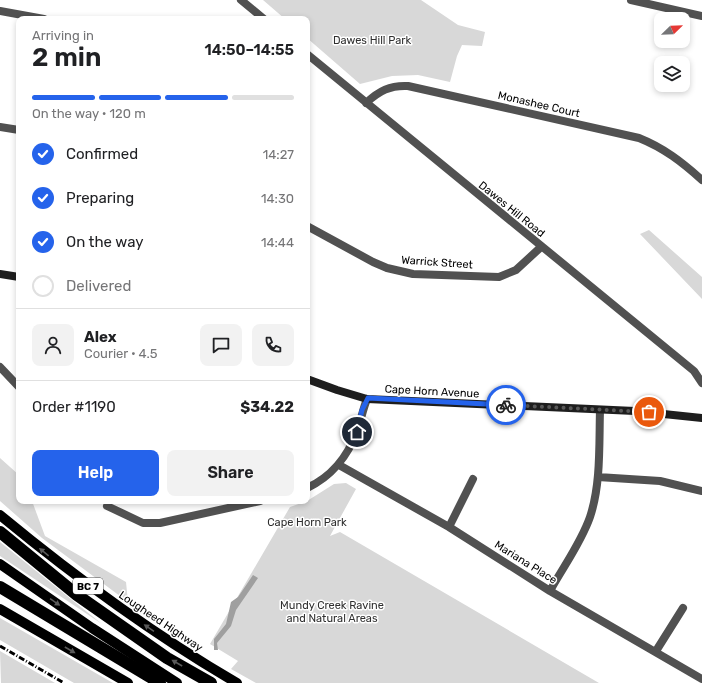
<!DOCTYPE html>
<html lang="en">
<head>
<meta charset="utf-8">
<style>
  body { margin:0; font-family:Rubik,sans-serif; background:#f2f2f2; color:#202124; height:100vh; display:flex; flex-direction:column; font-size:15px; white-space:nowrap }
  * { box-sizing:border-box; margin:0 }
  p { font-size:13px; color:#757577 }
  .icon { flex:none; width:22px; height:22px; fill:none; stroke:currentColor; stroke-width:2; stroke-linecap:round; stroke-linejoin:round }
  .map { position:relative; flex:1; overflow:hidden }
  .drawer { position:absolute; left:16px; top:16px; width:294px; height:488px; display:flex; flex-direction:column; background:#fff; border-radius:8px; box-shadow:0 2px 6px #0003 }
  .drawer>* { flex:none }
  .needle { width:26px; rotate:67deg }
  .buttons { position:absolute; left:654px; top:12px; display:grid; gap:8px }
  .buttons a { display:grid; place-items:center; width:36px; height:36px; border-radius:8px; background:#fff; box-shadow:0 2px 6px #0003; font-size:20px }
  .pin { position:absolute; display:grid; place-items:center; width:34px; height:34px; color:#fff; margin:-17px; border:2px solid #fff; border-radius:50%; box-shadow:0 1px 4px #0007 }
  .courier { position:absolute; display:grid; place-items:center; width:40px; height:40px; margin:-20px; border:3px solid #2563eb; border-radius:50%; background:#fff; color:#222; box-shadow:0 1px 5px #0007 }
  .headline em { font-style:normal; font-weight:600 }
  .headline div { display:flex; flex-direction:column-reverse }
  .headline { display:flex; align-items:center; justify-content:space-between; height:68px; padding:0 16px }
  h1 { font-size:26px; font-weight:600; line-height:30px }
  .bar { display:grid; grid-template-columns:repeat(4,1fr); gap:6px 4px; align-content:center; height:48px; padding:0 16px }
  .bar i { height:5px; border-radius:3px; background:#e0e0e0 }
  .bar .on { background:#2563eb }
  .bar p { grid-column:span 4 }
  .line { display:flex; align-items:center; gap:10px; padding:0 16px; border-top:1px solid #e0e0e0 }
  .line div { flex:1 }
  .round { display:grid; place-items:center; flex:none; width:42px; height:42px; border-radius:8px; background:#f2f2f2 }
  ol { padding:0 16px; list-style:none }
  li { display:flex; align-items:center; gap:12px; height:44px }
  li p { margin-inline-start:auto }
  li .icon { padding:4px; border-radius:50%; background:#2563eb; color:#fff; stroke-width:4 }
  li:last-child { color:#757577 }
  li i { width:22px; height:22px; border:2px solid #e0e0e0; border-radius:50% }
  .action { display:flex; gap:8px; margin-top:auto; padding:8px 16px }
  .action a { flex:1; height:46px; border-radius:8px; background:#2563eb; color:#fff; font-size:16px; font-weight:600; line-height:46px; text-align:center }
  .action a+a { background:#f2f2f2; color:#202124 }
  .map>svg:first-child { display:block }
  .green { fill:#d8d8d8 }
  .water { fill:#9f9f9f }
  .lines { fill:none; stroke-linecap:round; stroke-linejoin:round }
  .street { stroke:#515151; stroke-width:8 }
  .secondary { stroke:#1e1e1e; stroke-width:8 }
  .primary { stroke:#000; stroke-width:10 }
  .highway { stroke:#000; stroke-width:12 }
  .rail { stroke:#000; stroke-width:3; stroke-dasharray:6 2 1 2; stroke-linecap:butt }
  .oneway { fill:#595959 }
  .done { stroke:#595959; stroke-width:4; stroke-dasharray:0 7.2 }
  .route { stroke:#2563eb; stroke-width:5 }
  .labels { text-anchor:middle; stroke-width:3; stroke-linejoin:round; paint-order:stroke }
  .shield { fill:#fff; stroke:#4c4c4c; stroke-width:1 }
  .shield-label { font-size:10px; font-weight:bold; fill:#000 }
  .park-label { font-size:11px; fill:#2f2f2f; stroke:#fff }
  .street-label { font-size:11px; fill:#000; stroke:#fff }
</style>
</head>
<body>
<div class="map">
<svg width="702" height="683" viewBox="0 0 702 683">
  <rect width="100%" height="100%" fill="#fff"/>
  <path class="green" d="M263,0H421L458,25L485,32L482,46L462,45L457,56L450,82L418,75L392,76L360,84L307,38V19H285Z
    M649,230L702,277V299L640,234Z
    M0,458L19,475V501H32L45,536L126,582L128,602L42,538L0,501Z
    M346,483L356,489L330,536L340,532L599,683H256L231,669L238,661L210,644L290,507L307,501L334,484Z
    M0,542L102,624L0,556Z
    M0,618L113,683H74L0,640Z
    M0,651L55,683H1Z"/>
  <path class="water" d="M253,575L258,578L236,610L231,626L217,643L218,650H214V639L226,624L231,602L238,597Z"/>
  <g class="lines">
    <path class="street" d="M241,0L264,19
      M631,0L702,16
      M0,11L44,19
      M307,54L694,371L702,383
      M366,103C379,91 390,85 408,86L639,138C664,148 682,162 702,180
      M0,127L19,130
      M307,226L373,262L387,268L413,274L499,277L516,270L541,247
      M0,367L19,387
      M339,465L449,527L550,591L702,679
      M598,477L660,481L702,491
      M307,488C331,477 348,456 357,431C361,420 363,409 367,399
      M107,506L143,523H160L260,501
      M449,527L473,479
      M550,591C563,567 581,543 590,517C601,484 599,445 600,410
      M656,651L683,608"/>
    <path class="secondary" d="M0,274L19,277
      M307,379L337,390L367,399L635,411L702,418"/>
    <path class="primary" d="M0,515C75,577 153,634 237,683
      M0,564L92,628L177,683
      M0,609L128,683"/>
    <path class="highway" d="M0,532L77,595L167,658L211,683
      M0,587L160,683"/>
    <path class="rail" d="M0,646L64,683"/>
  </g>
  <defs><path id="oneway-solid" d="M-6-.8H1V-3.2L6.5 0L1 3.2V.8H-6Z"/></defs>
  <g class="oneway">
    <use href="#oneway-solid" transform="translate(44 552) rotate(-141)"/>
    <use href="#oneway-solid" transform="translate(55 602) rotate(35)"/>
    <use href="#oneway-solid" transform="translate(149 628) rotate(-146)"/>
    <use href="#oneway-solid" transform="translate(70 650) rotate(30)"/>
    <use href="#oneway-solid" transform="translate(177 663) rotate(-150)"/>
  </g>
  <g class="lines">
    <path class="done" d="M506,405L649,412"/>
    <path class="route" d="M357,432L362,410L368,398L506,405"/>
  </g>
  <g class="labels">
    <rect class="shield" x="73" y="578" width="30" height="16" rx="3"/>
    <g class="shield-label">
      <text x="88" y="590">BC 7</text>
    </g>
    <g class="park-label">
      <text x="372" y="44">Dawes Hill Park</text>
      <text x="307" y="526">Cape Horn Park</text>
      <text x="332" y="609">Mundy Creek Ravine<tspan x="332" dy="13">and Natural Areas</tspan></text>
    </g>
    <g class="street-label">
      <text transform="translate(539 104) rotate(13)" y="4">Monashee Court</text>
      <text transform="translate(512 209) rotate(39)" y="4">Dawes Hill Road</text>
      <text transform="translate(437 262) rotate(4)" y="4">Warrick Street</text>
      <text transform="translate(432 391) rotate(3)" y="4">Cape Horn Avenue</text>
      <text transform="translate(526 562) rotate(32)" y="4">Mariana Place</text>
      <text transform="translate(161 621) rotate(34)" y="4">Lougheed Highway</text>
    </g>
  </g>
</svg>
<div class="buttons">
<a><svg class="needle" viewBox="-14 -14 28 28"><path d="M0-13l5 13h-10z" fill="#e53935"/><path d="M0 13l5-13h-10z" fill="#757577"/></svg></a>
<a><svg class="icon" aria-label="layers" viewBox="0 0 24 24"><path d="M12 4l9 5-9 5-9-5zM3 14l9 5 9-5"/></svg></a>
</div>
<div class="pin" style="left:649px;top:412px;background:#ea580c"><svg class="icon" aria-label="bag" viewBox="0 0 24 24"><path d="M5 8h14l-1 12H6zM9 8a3 3 0 0 1 6 0"/></svg></div>
<div class="pin" style="left:357px;top:432px;background:#1f2937"><svg class="icon" aria-label="home" viewBox="0 0 24 24"><path d="M3 11l9-7 9 7M6 9v11h12V9"/></svg></div>
<div class="courier" style="left:506px;top:405px"><svg class="icon" aria-label="bike" viewBox="0 0 24 24"><circle cx="6" cy="16" r="4"/><circle cx="18" cy="16" r="4"/><path d="M6 16l4-8h5l3 8M10 8l3 8H6M13 5h3"/></svg></div>
<section class="drawer">
<div class="headline"><div><h1>2 min</h1><p>Arriving in</p></div><em>14:50–14:55</em></div>
<div class="bar"><i class="on"></i><i class="on"></i><i class="on"></i><i></i><p>On the way · 120 m</p></div>
<ol>
<li><svg class="icon" aria-label="check" viewBox="0 0 24 24"><path d="M5 12l5 5 9-10"/></svg>Confirmed<p>14:27</p></li>
<li><svg class="icon" aria-label="check" viewBox="0 0 24 24"><path d="M5 12l5 5 9-10"/></svg>Preparing<p>14:30</p></li>
<li><svg class="icon" aria-label="check" viewBox="0 0 24 24"><path d="M5 12l5 5 9-10"/></svg>On the way<p>14:44</p></li>
<li><i></i>Delivered</li>
</ol>
<div class="line" style="height:72px"><a class="round"><svg class="icon" aria-label="person" viewBox="0 0 24 24"><circle cx="12" cy="8" r="4"/><path d="M4 21q1-7 8-7t8 7"/></svg></a><div><b>Alex</b><p>Courier · 4.5</p></div><a class="round"><svg class="icon" aria-label="chat" viewBox="0 0 24 24"><path d="M4 5h16v11H9l-5 4z"/></svg></a><a class="round"><svg class="icon" aria-label="phone" viewBox="0 0 24 24"><path d="M5 4h4l2 5-3 2q2 4 5 5l2-3 5 2v4C11 20 4 13 5 4z"/></svg></a></div>
<div class="line" style="height:52px"><div>Order #1190</div><b>$34.22</b></div>
<div class="action"><a>Help</a><a>Share</a></div>
</section>
</div>
</body>
</html>
